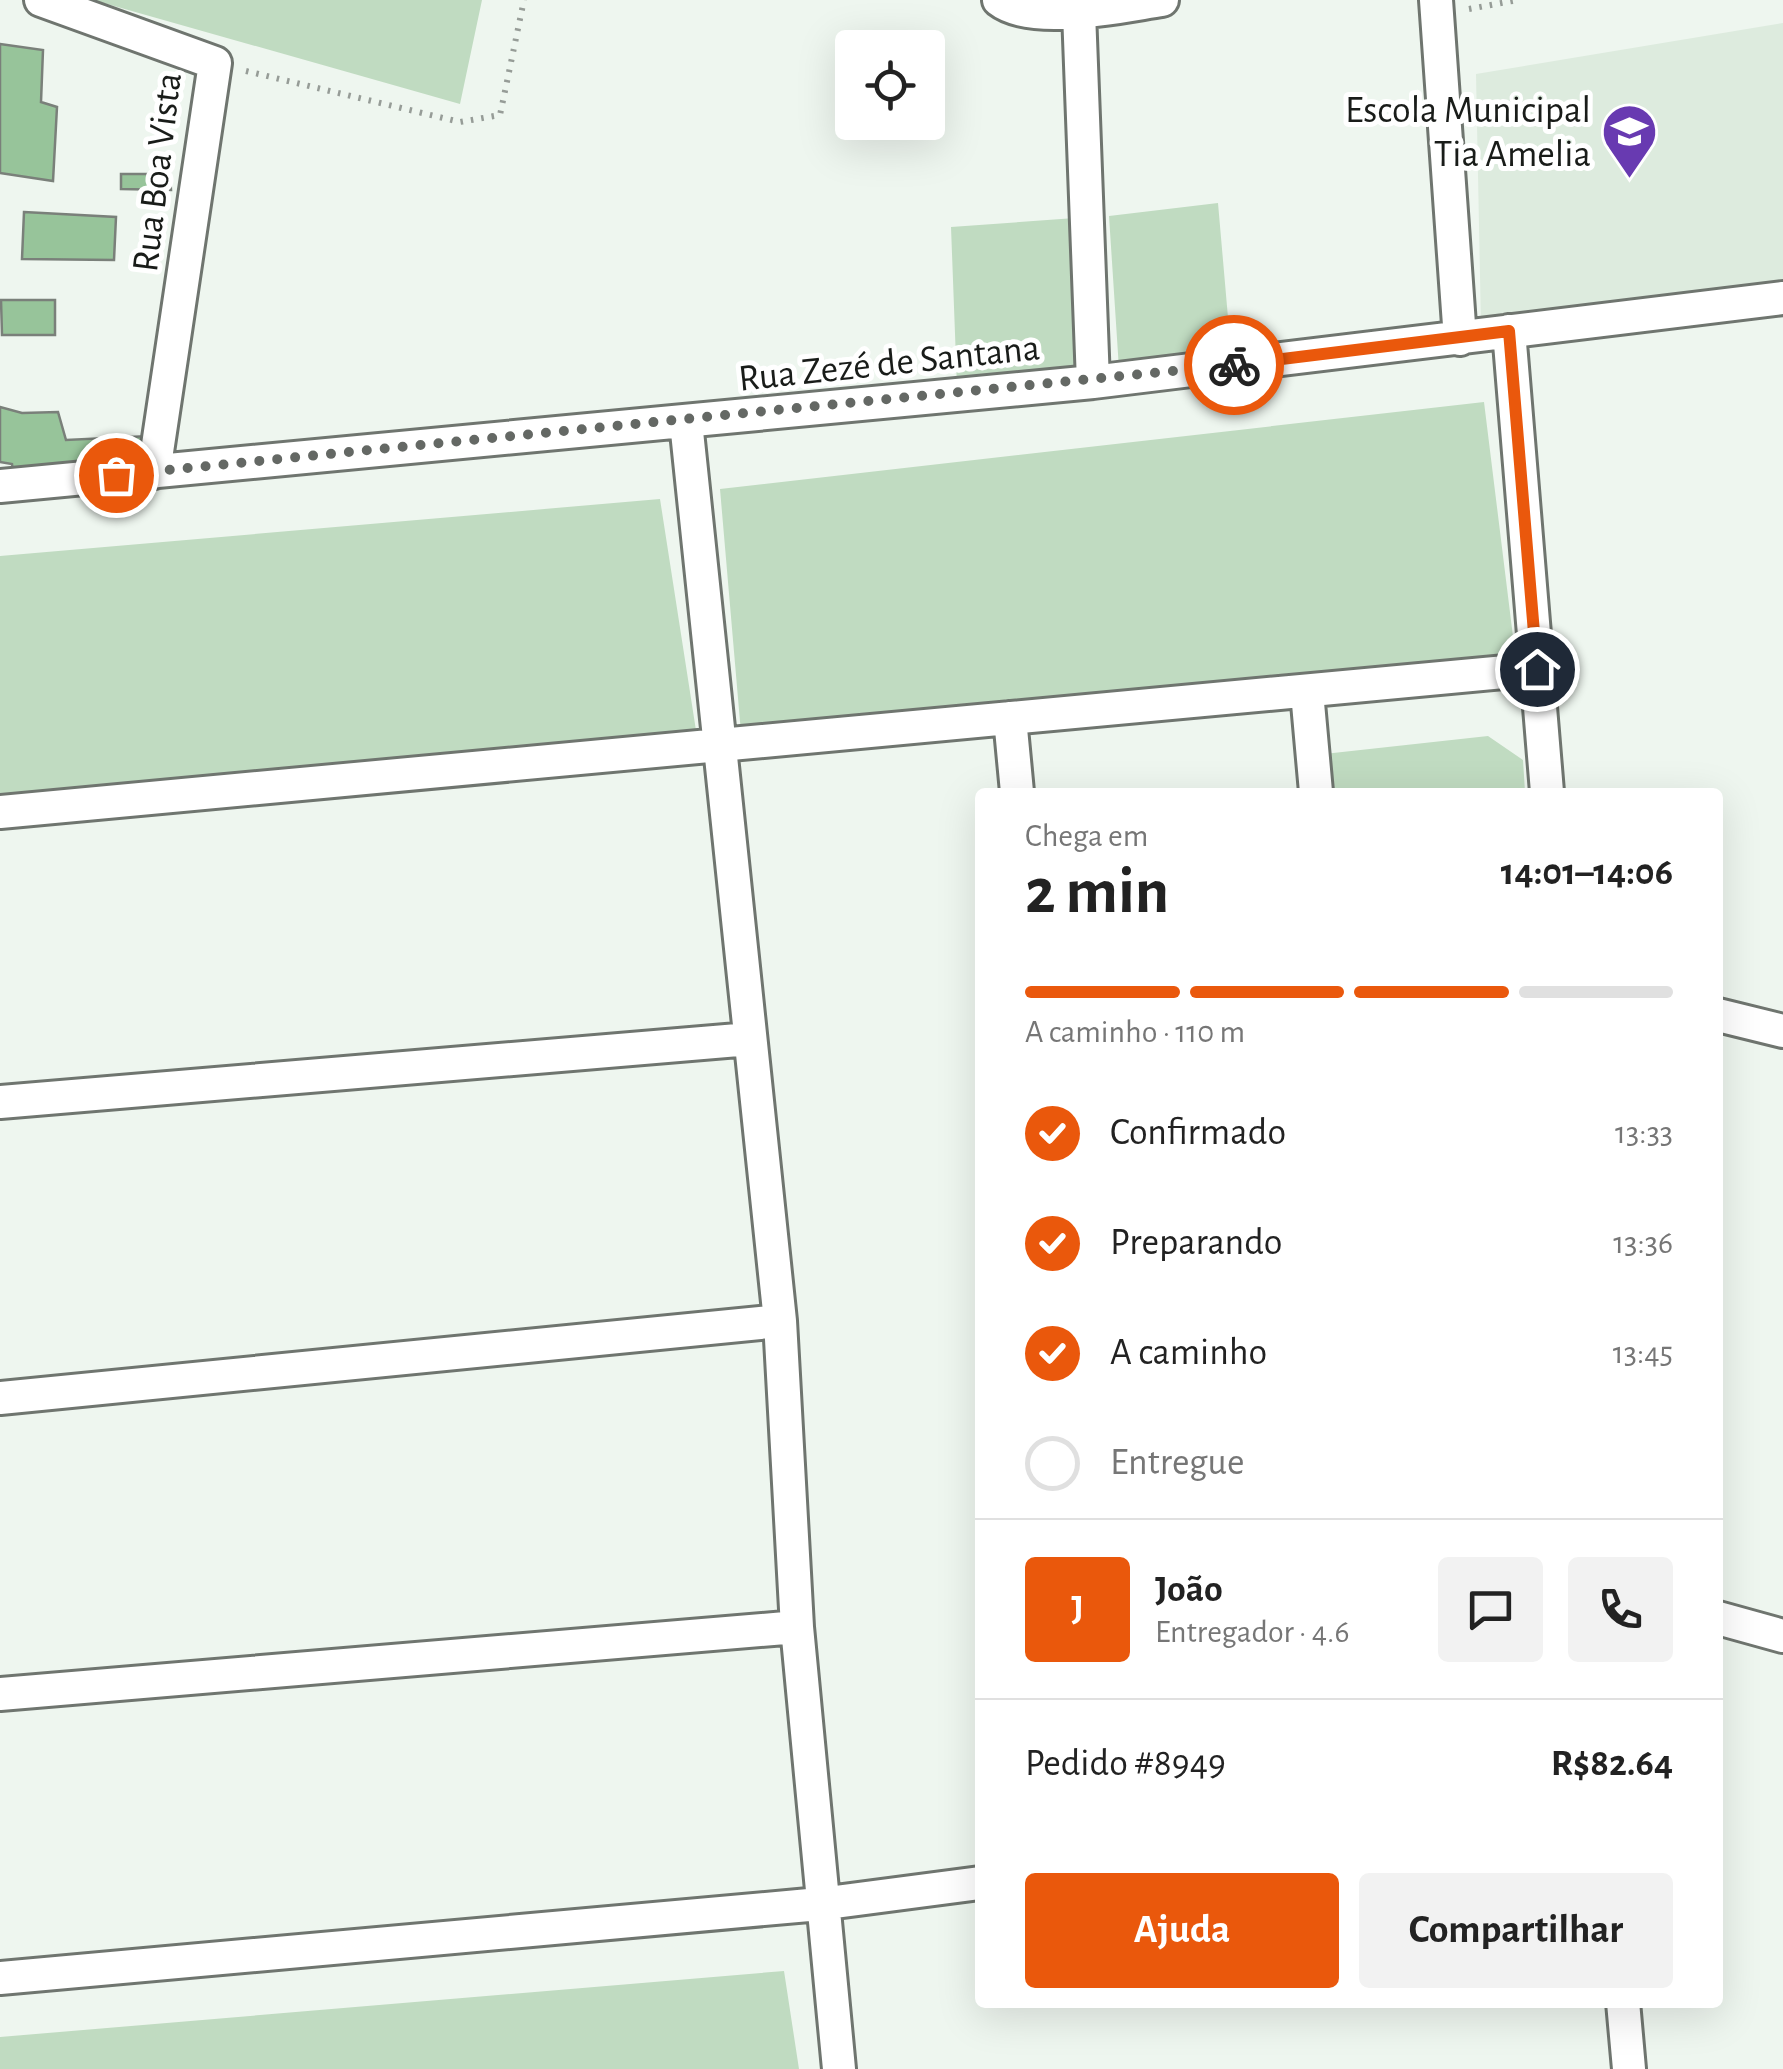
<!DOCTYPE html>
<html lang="pt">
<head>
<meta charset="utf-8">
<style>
  body { margin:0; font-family:"Alegreya Sans",sans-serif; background:#f2f2f2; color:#222; height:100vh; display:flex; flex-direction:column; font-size:38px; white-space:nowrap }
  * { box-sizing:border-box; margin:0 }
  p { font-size:32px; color:#767676 }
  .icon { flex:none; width:55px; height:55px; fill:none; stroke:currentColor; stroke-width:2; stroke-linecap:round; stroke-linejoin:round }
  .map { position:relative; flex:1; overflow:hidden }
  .side { position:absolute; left:975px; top:788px; width:748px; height:1220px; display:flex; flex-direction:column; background:#fff; border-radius:10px; box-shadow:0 10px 40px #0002 }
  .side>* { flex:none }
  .fabs { position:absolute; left:835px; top:30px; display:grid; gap:20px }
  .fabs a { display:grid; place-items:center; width:110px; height:110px; border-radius:10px; background:#fff; box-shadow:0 10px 40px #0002; font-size:50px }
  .pin { position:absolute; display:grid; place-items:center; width:85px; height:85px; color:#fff; margin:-42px; border:5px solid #fff; border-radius:50%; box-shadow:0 2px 10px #0007 }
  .courier { position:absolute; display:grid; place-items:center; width:100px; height:100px; margin:-50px; border:8px solid #ea580c; border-radius:50%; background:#fff; color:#222; box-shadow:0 2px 12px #0007 }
  .headline em { font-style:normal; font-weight:700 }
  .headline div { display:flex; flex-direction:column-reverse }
  .headline { display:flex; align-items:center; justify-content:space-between; height:170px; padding:0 50px }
  h1 { font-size:65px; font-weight:700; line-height:75px }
  .bar { display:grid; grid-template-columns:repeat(4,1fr); gap:15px 10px; align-content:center; height:120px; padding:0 50px }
  .bar i { height:12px; border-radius:8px; background:#e0e0e0 }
  .bar .active { background:#ea580c }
  .bar p { grid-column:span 4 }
  .line { display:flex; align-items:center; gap:25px; padding:0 50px; border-top:2px solid #e0e0e0 }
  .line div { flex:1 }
  .round { display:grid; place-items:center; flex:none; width:105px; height:105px; border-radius:10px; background:#f2f2f2 }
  ol { padding:0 50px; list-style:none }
  li { display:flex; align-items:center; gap:30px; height:110px }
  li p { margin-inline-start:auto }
  li .icon { padding:10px; border-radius:50%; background:#ea580c; color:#fff; stroke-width:4 }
  li:last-child { color:#767676 }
  li i { width:55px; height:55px; border:5px solid #e0e0e0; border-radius:50% }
  .action { display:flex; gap:20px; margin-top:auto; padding:20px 50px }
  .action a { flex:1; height:115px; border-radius:10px; background:#ea580c; color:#fff; font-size:40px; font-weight:700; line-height:115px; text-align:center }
  .action a+a { background:#f2f2f2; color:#222 }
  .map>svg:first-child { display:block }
  .built { fill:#ddebde }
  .green { fill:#c0dbc1 }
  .building { fill:#97c49a; stroke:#7a807a; stroke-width:2.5 }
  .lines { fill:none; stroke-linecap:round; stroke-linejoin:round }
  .street-casing { stroke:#6f756f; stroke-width:38 }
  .path { stroke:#969c97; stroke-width:6; stroke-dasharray:2.5 8; stroke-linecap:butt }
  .street { stroke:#fff; stroke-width:32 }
  .done { stroke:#646864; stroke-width:10; stroke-dasharray:0 18 }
  .route { stroke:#ea580c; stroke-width:12 }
  .labels { text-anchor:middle; stroke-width:10; stroke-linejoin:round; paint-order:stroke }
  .poi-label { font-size:38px; fill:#191c19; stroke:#fff; text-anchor:end }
  .street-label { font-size:38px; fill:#191c19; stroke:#fff }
</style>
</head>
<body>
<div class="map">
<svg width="1783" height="2069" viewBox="0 0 1783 2069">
  <rect width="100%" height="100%" fill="#eef6ef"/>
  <path class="built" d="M1783,23V287L1481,326L1476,74Z"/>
  <path class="green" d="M93,0H482L460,104Z
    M1218,203L1231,352L1119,369L1109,216Z
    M1075,218L1080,377L957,387L951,227Z
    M1484,402L1516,661L741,733L720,489Z
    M660,499L697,737L0,799V556Z
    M1488,736L1523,760L1525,792H1327L1324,754Z
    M784,1971L799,2069H0V2037Z"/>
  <path class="building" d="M0,44L43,50L41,102L57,107L53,181L0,173Z
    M121,174H170L171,190L121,189Z
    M24,212L116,217L114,260L22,259Z
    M1,300H55V335H2Z
    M0,407L22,413L58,412L66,440L149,436L151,468L14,481L12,464L0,462Z"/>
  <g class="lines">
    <defs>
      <path id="street" d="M41,0L215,63L154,472
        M999,0C1032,26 1121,6 1162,0
        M1436,0L1460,339
        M1079,12L1093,382
        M1509,331L1547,792
        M686,422L780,1321L797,1627L839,2069
        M0,486L1093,382L1783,298
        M1307,692L1316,792
        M1010,718L1017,792
        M0,812L1537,669
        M1718,1015L1783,1031
        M0,1102L750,1039
        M0,1398L780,1321
        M1718,1618L1783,1636
        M0,1694L797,1627
        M0,1978L820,1904L980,1883
        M1623,2002L1629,2069"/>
    </defs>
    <use href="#street" class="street-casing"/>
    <path class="path" d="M1469,9L1518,0
      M246,71L460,122L500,115L524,0"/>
    <use href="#street" class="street"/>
  </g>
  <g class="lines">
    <path class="done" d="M116,475L1234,365"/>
    <path class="route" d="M1234,365L1509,331L1537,669"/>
  </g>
  <defs>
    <symbol id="school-pin" viewBox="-11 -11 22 30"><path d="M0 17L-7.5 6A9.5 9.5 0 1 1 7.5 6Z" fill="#683ab1" stroke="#fff"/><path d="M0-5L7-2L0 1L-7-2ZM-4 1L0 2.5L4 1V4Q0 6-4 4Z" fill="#fff"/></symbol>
  </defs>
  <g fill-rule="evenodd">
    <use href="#school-pin" x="1598" y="100" width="63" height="86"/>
  </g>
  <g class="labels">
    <g class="poi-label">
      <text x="1591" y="122">Escola Municipal<tspan x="1591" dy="44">Tia Amelia</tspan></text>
    </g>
    <g class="street-label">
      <text transform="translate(156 172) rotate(-83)" y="13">Rua Boa Vista</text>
      <text transform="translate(889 362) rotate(-6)" y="13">Rua Zezé de Santana</text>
    </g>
  </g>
</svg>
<div class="fabs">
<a><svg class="icon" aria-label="locate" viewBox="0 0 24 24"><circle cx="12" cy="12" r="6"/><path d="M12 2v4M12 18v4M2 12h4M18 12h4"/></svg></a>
</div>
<div class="pin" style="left:116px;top:475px;background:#ea580c"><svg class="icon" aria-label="bag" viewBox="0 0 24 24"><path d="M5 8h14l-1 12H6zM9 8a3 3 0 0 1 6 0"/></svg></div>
<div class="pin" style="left:1537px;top:669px;background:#1f2937"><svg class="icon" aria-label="home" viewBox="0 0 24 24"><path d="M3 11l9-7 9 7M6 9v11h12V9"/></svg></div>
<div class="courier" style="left:1234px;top:365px"><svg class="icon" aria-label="bike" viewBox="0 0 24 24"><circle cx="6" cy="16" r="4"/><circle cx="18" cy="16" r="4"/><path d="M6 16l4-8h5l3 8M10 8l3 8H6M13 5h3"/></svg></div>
<section class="side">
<div class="headline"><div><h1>2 min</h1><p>Chega em</p></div><em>14:01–14:06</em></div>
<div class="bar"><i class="active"></i><i class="active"></i><i class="active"></i><i></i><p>A caminho · 110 m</p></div>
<ol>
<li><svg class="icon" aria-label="check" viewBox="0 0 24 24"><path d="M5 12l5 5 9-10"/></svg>Confirmado<p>13:33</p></li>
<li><svg class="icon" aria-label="check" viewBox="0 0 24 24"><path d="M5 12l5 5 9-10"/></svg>Preparando<p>13:36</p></li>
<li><svg class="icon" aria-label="check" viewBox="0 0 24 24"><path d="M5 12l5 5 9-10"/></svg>A caminho<p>13:45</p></li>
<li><i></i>Entregue</li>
</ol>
<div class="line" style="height:180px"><b class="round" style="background:#ea580c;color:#fff">J</b><div><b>João</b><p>Entregador · 4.6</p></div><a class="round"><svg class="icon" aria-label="chat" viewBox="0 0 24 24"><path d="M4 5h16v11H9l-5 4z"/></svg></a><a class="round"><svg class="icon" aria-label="phone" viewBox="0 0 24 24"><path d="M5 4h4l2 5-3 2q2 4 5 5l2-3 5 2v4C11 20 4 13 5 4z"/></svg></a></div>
<div class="line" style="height:130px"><div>Pedido #8949</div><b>R$82.64</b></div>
<div class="action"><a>Ajuda</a><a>Compartilhar</a></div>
</section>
</div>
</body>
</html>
